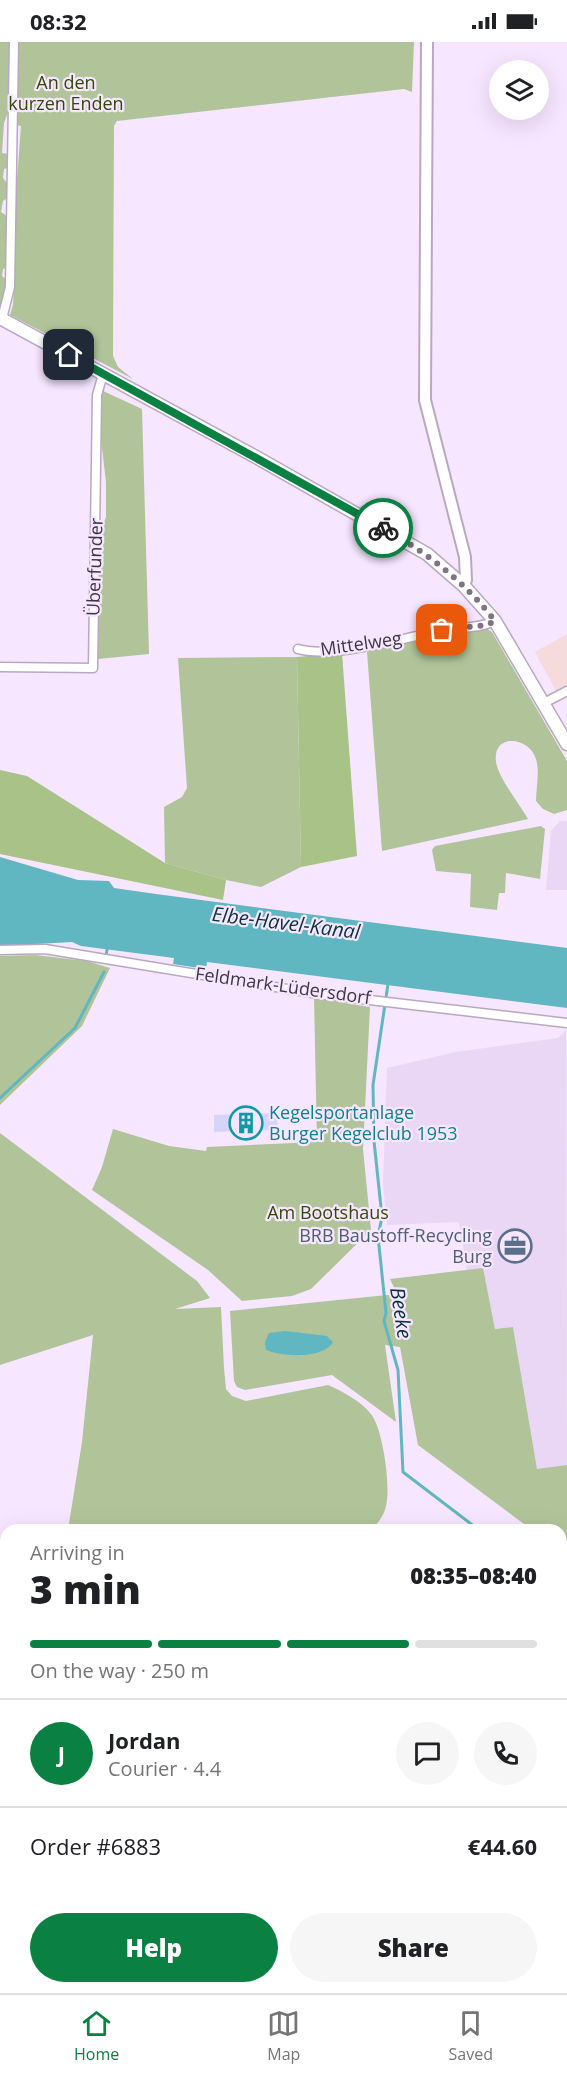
<!DOCTYPE html>
<html lang="en">
<head>
<meta charset="utf-8">
<style>
  body { margin:0; font-family:"Open Sans",sans-serif; background:#f6f6f6; color:#202124; height:100vh; display:flex; flex-direction:column; font-size:22px; white-space:nowrap }
  * { box-sizing:border-box; margin:0 }
  p { font-size:20px; color:#757577 }
  .icon { flex:none; width:33px; height:33px; fill:none; stroke:currentColor; stroke-width:2; stroke-linecap:round; stroke-linejoin:round }
  .map { position:relative; flex:1; overflow:hidden }
  .details { position:absolute; left:0px; top:1482px; width:567px; height:470px; display:flex; flex-direction:column; background:#fff; border-radius:18px 18px 0 0; box-shadow:0 6px 24px #0002 }
  .details>* { flex:none }
  .fabs { position:absolute; left:489px; top:18px; display:grid; gap:12px }
  .fabs a { display:grid; place-items:center; width:60px; height:60px; border-radius:50%; background:#fff; box-shadow:0 6px 24px #0002; font-size:30px }
  .pin { position:absolute; display:grid; place-items:center; width:51px; height:51px; color:#fff; margin:-26px; border-radius:12px; box-shadow:0 3px 9px #0006 }
  .courier { position:absolute; display:grid; place-items:center; width:60px; height:60px; margin:-30px; border:4px solid #0b8043; border-radius:50%; background:#fff; color:#222; box-shadow:0 2px 8px #0007 }
  .headline em { font-style:normal; font-weight:800 }
  .headline div { display:flex; flex-direction:column-reverse }
  .headline { display:flex; align-items:center; justify-content:space-between; height:102px; padding:0 30px }
  h1 { font-size:39px; font-weight:800; line-height:45px }
  .bar { display:grid; grid-template-columns:repeat(4,1fr); gap:9px 6px; align-content:center; height:72px; padding:0 30px }
  .bar i { height:8px; border-radius:4px; background:#e0e0e0 }
  .bar .on { background:#0b8043 }
  .bar p { grid-column:span 4 }
  .line { display:flex; align-items:center; gap:15px; padding:0 30px; border-top:2px solid #e0e0e0 }
  .line div { flex:1 }
  .round { display:grid; place-items:center; flex:none; width:63px; height:63px; border-radius:32px; background:#f6f6f6 }
  .button { display:flex; gap:12px; margin-top:auto; padding:12px 30px }
  .button a { flex:1; height:69px; border-radius:36px; background:#0b8043; color:#fff; font-size:24px; font-weight:800; line-height:69px; text-align:center }
  .button a+a { background:#f6f6f6; color:#202124 }
  .status { display:flex; justify-content:space-between; align-items:center; height:42px; padding:0 30px; background:#fff; direction:ltr }
  .status svg { height:16px; fill:currentColor }
  .menu { display:flex; justify-content:space-around; align-items:center; height:84px; border-top:2px solid #e0e0e0; background:#fff; font-size:16px; color:#757577 }
  .menu a { display:grid; justify-items:center; gap:3px }
  .menu .on { color:#0b8043 }
  .map>svg:first-child { display:block }
  .commercial { fill:#f6dbdd }
  .built { fill:#ead6f5 }
  .green { fill:#b1c499 }
  .forest { fill:#a8c287 }
  .water { fill:#60b6c1 }
  .lines { fill:none; stroke-linecap:round; stroke-linejoin:round }
  .stream { stroke:#60b6c1; stroke-width:3 }
  .building { fill:#d7d4f9 }
  .minor-casing { stroke:#b8a8c0; stroke-width:11 }
  .tertiary-casing { stroke:#b8a8c0; stroke-width:14 }
  .secondary-casing { stroke:#b8a8c0; stroke-width:15 }
  .minor { stroke:#fff; stroke-width:8 }
  .tertiary { stroke:#fff; stroke-width:10 }
  .secondary { stroke:#fff; stroke-width:12 }
  .rail { stroke:#615865; stroke-width:3; stroke-dasharray:9 4.5; stroke-linecap:butt }
  .done { stroke:#7e7484; stroke-width:6; stroke-dasharray:0 10.8 }
  .route { stroke:#0b8043; stroke-width:8 }
  .labels { text-anchor:middle; stroke-width:4.5; stroke-linejoin:round; paint-order:stroke }
  .park-label { font-size:18px; fill:#324806; stroke:#f6e6ff }
  .street-label { font-size:18px; fill:#3e3741; stroke:#f6e6ff }
  .culture-label { font-size:18px; fill:#0d838f; stroke:#f6e6ff; text-anchor:start }
  .service-label { font-size:18px; fill:#4e5e75; stroke:#f6e6ff; text-anchor:end }
  .water-label { font-size:20px; font-style:italic; fill:#083439; stroke:#f6e6ff }
</style>
</head>
<body>
<div class="status"><b>08:32</b><svg viewBox="0 0 49 12"><path d="M0 12V9h3v3zM5 12V6h3v6zM10 12V3h3v9zM15 12V0h3v12zM26 1h20v11H26zM47 4h2v5h-2z"/></svg></div>
<div class="map">
<svg width="567" height="1951" viewBox="0 0 567 1951">
  <rect width="100%" height="100%" fill="#f6e6ff"/>
  <path class="commercial" d="M567,592V644L556,649L535,610Z"/>
  <path class="built" d="M560,779H567V848H546L551,789Z
    M566,988L567,1423L537,1428L513,1285L495,1287L483,1227L467,1228L459,1180L387,1183L383,1142L387,1026L456,1010L558,996Z
    M279,1946H511L458,1951H234Z"/>
  <path class="green" d="M0,0H11L10,65L4,81L2,111L8,112V126L4,127L3,136L7,141L6,157L3,159L1,170L7,174L6,226L3,227L2,234L7,238L2,264L0,263Z
    M15,0H414L412,50L404,47L117,79L114,84L113,314L118,325L133,337L10,273L13,263L16,205L12,204L21,84L15,83Z
    M101,348L142,367L149,612L98,617L99,523L103,508L101,487L106,475V440L101,398Z
    M486,586L492,590L567,719V768L554,772L543,767L536,759C536,746 540,730 536,717C529,694 492,691 496,720C498,735 520,763 528,777L382,809L367,610L422,596Z
    M297,615L301,825L261,845L226,838L165,821L164,765L182,755L187,746L178,616Z
    M541,784L545,787L540,837L506,831L505,851H499L497,868L470,865L471,832L436,829L432,808L435,804Z
    M35,913L87,919L110,926L82,984L0,1063V914Z
    M314,956L370,965L363,1107L371,1188L311,1247L292,1254L242,1259L208,1228L92,1148L102,1125L113,1087L169,1104L206,1109L207,1105L317,1100Z
    M0,1091L197,1239L210,1256L175,1267L221,1265L224,1326L226,1347L232,1354L246,1359L328,1343C342,1349 361,1359 371,1372C383,1387 391,1445 386,1464C384,1474 378,1480 372,1488H68L82,1400L93,1293L0,1323Z
    M483,1226L495,1287L513,1285L537,1427L567,1423V1514L561,1509V1488H532L418,1403L400,1305L385,1303L396,1380L332,1333L245,1348L237,1345L234,1339L230,1269L397,1252L390,1237Z
    M561,1764L567,1798V1917H561Z
    M0,1932L6,1933V1946H160L163,1951H0Z"/>
  <path class="forest" d="M342,611L357,814L301,825L297,615Z
    M0,728L27,734L165,821L226,838L223,858L0,812Z"/>
  <path class="water" d="M0,815L78,838L109,839L114,846L156,852L567,906V966L207,920L206,927L173,922L174,916L81,904L72,900L0,904Z
    M285,1289L327,1294L333,1300C324,1317 282,1315 266,1308L265,1300L269,1291Z
    M561,1683L567,1685V1798L561,1764Z"/>
  <g class="lines">
    <path class="stream" d="M106,913L108,903
      M388,942L373,1043L374,1099L382,1175L378,1194L386,1271L384,1279L398,1328L403,1430L479,1488
      M0,1056L75,986L104,930
      M561,1899L562,1907
      M559,1946V1951"/>
  </g>
  <path class="building" d="M277,1071L278,1094H270V1088L214,1090V1073Z"/>
  <g class="lines">
    <defs>
      <path id="minor" d="M2,277L10,245L14,0
        M298,607C332,617 404,596 440,589C458,585 478,587 495,579
        M0,625L93,626L97,353L103,332
        M544,661L567,649
        M0,908L45,907L318,952L567,981"/>
      <path id="tertiary" d="M427,0L425,358L465,515L466,538L464,544"/>
      <path id="secondary" d="M0,276L256,415L427,512L464,544L495,579L567,702"/>
    </defs>
    <use href="#minor" class="minor-casing"/>
    <use href="#tertiary" class="tertiary-casing"/>
    <use href="#secondary" class="secondary-casing"/>
    <use href="#minor" class="minor"/>
    <use href="#tertiary" class="tertiary"/>
    <use href="#secondary" class="secondary"/>
    <path class="rail" d="M561,1929L567,1928
      M346,1951L398,1946
      M398,1951L451,1946"/>
  </g>
  <g class="lines">
    <path class="done" d="M383,486C426,510 464,539 495,579L486,583L442,588"/>
    <path class="route" d="M69,313L383,486"/>
  </g>
  <defs>
    <symbol id="building-ring" viewBox="-11 -11 22 22"><circle r="9.5" fill="#f6e6ff" stroke="#0f9aa8" stroke-width="1.5"/><path d="M-4-6H4V6H1V3H-1V6H-4ZM-2.5-4.3h1.7v1.8h-1.7ZM.8-4.3h1.7v1.8H.8ZM-2.5-1h1.7V.8h-1.7ZM.8-1h1.7V.8H.8Z" fill="#0f9aa8"/></symbol>
    <symbol id="office-ring" viewBox="-11 -11 22 22"><circle r="9.5" fill="#f6e6ff" stroke="#5c6f8a" stroke-width="1.5"/><path d="M-6-3h4V-5.5h4V-3h4V5H-6ZM-1-4.5V-3h2v-1.5ZM-6 0V1H6V0Z" fill="#5c6f8a"/></symbol>
  </defs>
  <g fill-rule="evenodd">
    <use href="#building-ring" x="227" y="1062" width="38" height="38"/>
    <use href="#office-ring" x="496" y="1185" width="38" height="38"/>
  </g>
  <g class="labels">
    <g class="park-label">
      <text x="66" y="47">An den<tspan x="66" dy="21">kurzen Enden</tspan></text>
      <text x="328" y="1177">Am Bootshaus</text>
    </g>
    <g class="street-label">
      <text transform="translate(95 525) rotate(-88)" y="6">Überfunder</text>
      <text transform="translate(361 602) rotate(-8)" y="6">Mittelweg</text>
      <text transform="translate(283 944) rotate(8)" y="6">Feldmark-Lüdersdorf</text>
    </g>
    <g class="culture-label">
      <text x="269" y="1077">Kegelsportanlage<tspan x="269" dy="21">Burger Kegelclub 1953</tspan></text>
    </g>
    <g class="service-label">
      <text x="492" y="1200">BRB Baustoff-Recycling<tspan x="492" dy="21">Burg</tspan></text>
    </g>
    <g class="water-label">
      <text transform="translate(286 881) rotate(7)" y="7">Elbe-Havel-Kanal</text>
      <text transform="translate(401 1271) rotate(81)" y="7">Beeke</text>
    </g>
  </g>
</svg>
<div class="fabs">
<a><svg class="icon" aria-label="layers" viewBox="0 0 24 24"><path d="M12 4l9 5-9 5-9-5zM3 14l9 5 9-5"/></svg></a>
</div>
<div class="pin" style="left:442px;top:588px;background:#ea580c"><svg class="icon" aria-label="bag" viewBox="0 0 24 24"><path d="M5 8h14l-1 12H6zM9 8a3 3 0 0 1 6 0"/></svg></div>
<div class="pin" style="left:69px;top:313px;background:#1f2937"><svg class="icon" aria-label="home" viewBox="0 0 24 24"><path d="M3 11l9-7 9 7M6 9v11h12V9"/></svg></div>
<div class="courier" style="left:383px;top:486px"><svg class="icon" aria-label="bike" viewBox="0 0 24 24"><circle cx="6" cy="16" r="4"/><circle cx="18" cy="16" r="4"/><path d="M6 16l4-8h5l3 8M10 8l3 8H6M13 5h3"/></svg></div>
<section class="details">
<div class="headline"><div><h1>3 min</h1><p>Arriving in</p></div><em>08:35–08:40</em></div>
<div class="bar"><i class="on"></i><i class="on"></i><i class="on"></i><i></i><p>On the way · 250 m</p></div>
<div class="line" style="height:108px"><b class="round" style="background:#0b8043;color:#fff">J</b><div><b>Jordan</b><p>Courier · 4.4</p></div><a class="round"><svg class="icon" aria-label="chat" viewBox="0 0 24 24"><path d="M4 5h16v11H9l-5 4z"/></svg></a><a class="round"><svg class="icon" aria-label="phone" viewBox="0 0 24 24"><path d="M5 4h4l2 5-3 2q2 4 5 5l2-3 5 2v4C11 20 4 13 5 4z"/></svg></a></div>
<div class="line" style="height:78px"><div>Order #6883</div><b>€44.60</b></div>
<div class="button"><a>Help</a><a>Share</a></div>
</section>
</div>
<nav class="menu">
<a class="on"><svg class="icon" aria-label="home" viewBox="0 0 24 24"><path d="M3 11l9-7 9 7M6 9v11h12V9"/></svg>Home</a>
<a><svg class="icon" aria-label="map" viewBox="0 0 24 24"><path d="M3 6l6-2 6 2 6-2v14l-6 2-6-2-6 2zM9 4v14M15 6v14"/></svg>Map</a>
<a><svg class="icon" aria-label="saved" viewBox="0 0 24 24"><path d="M7 4h10v16l-5-4-5 4z"/></svg>Saved</a>
</nav>
</body>
</html>
